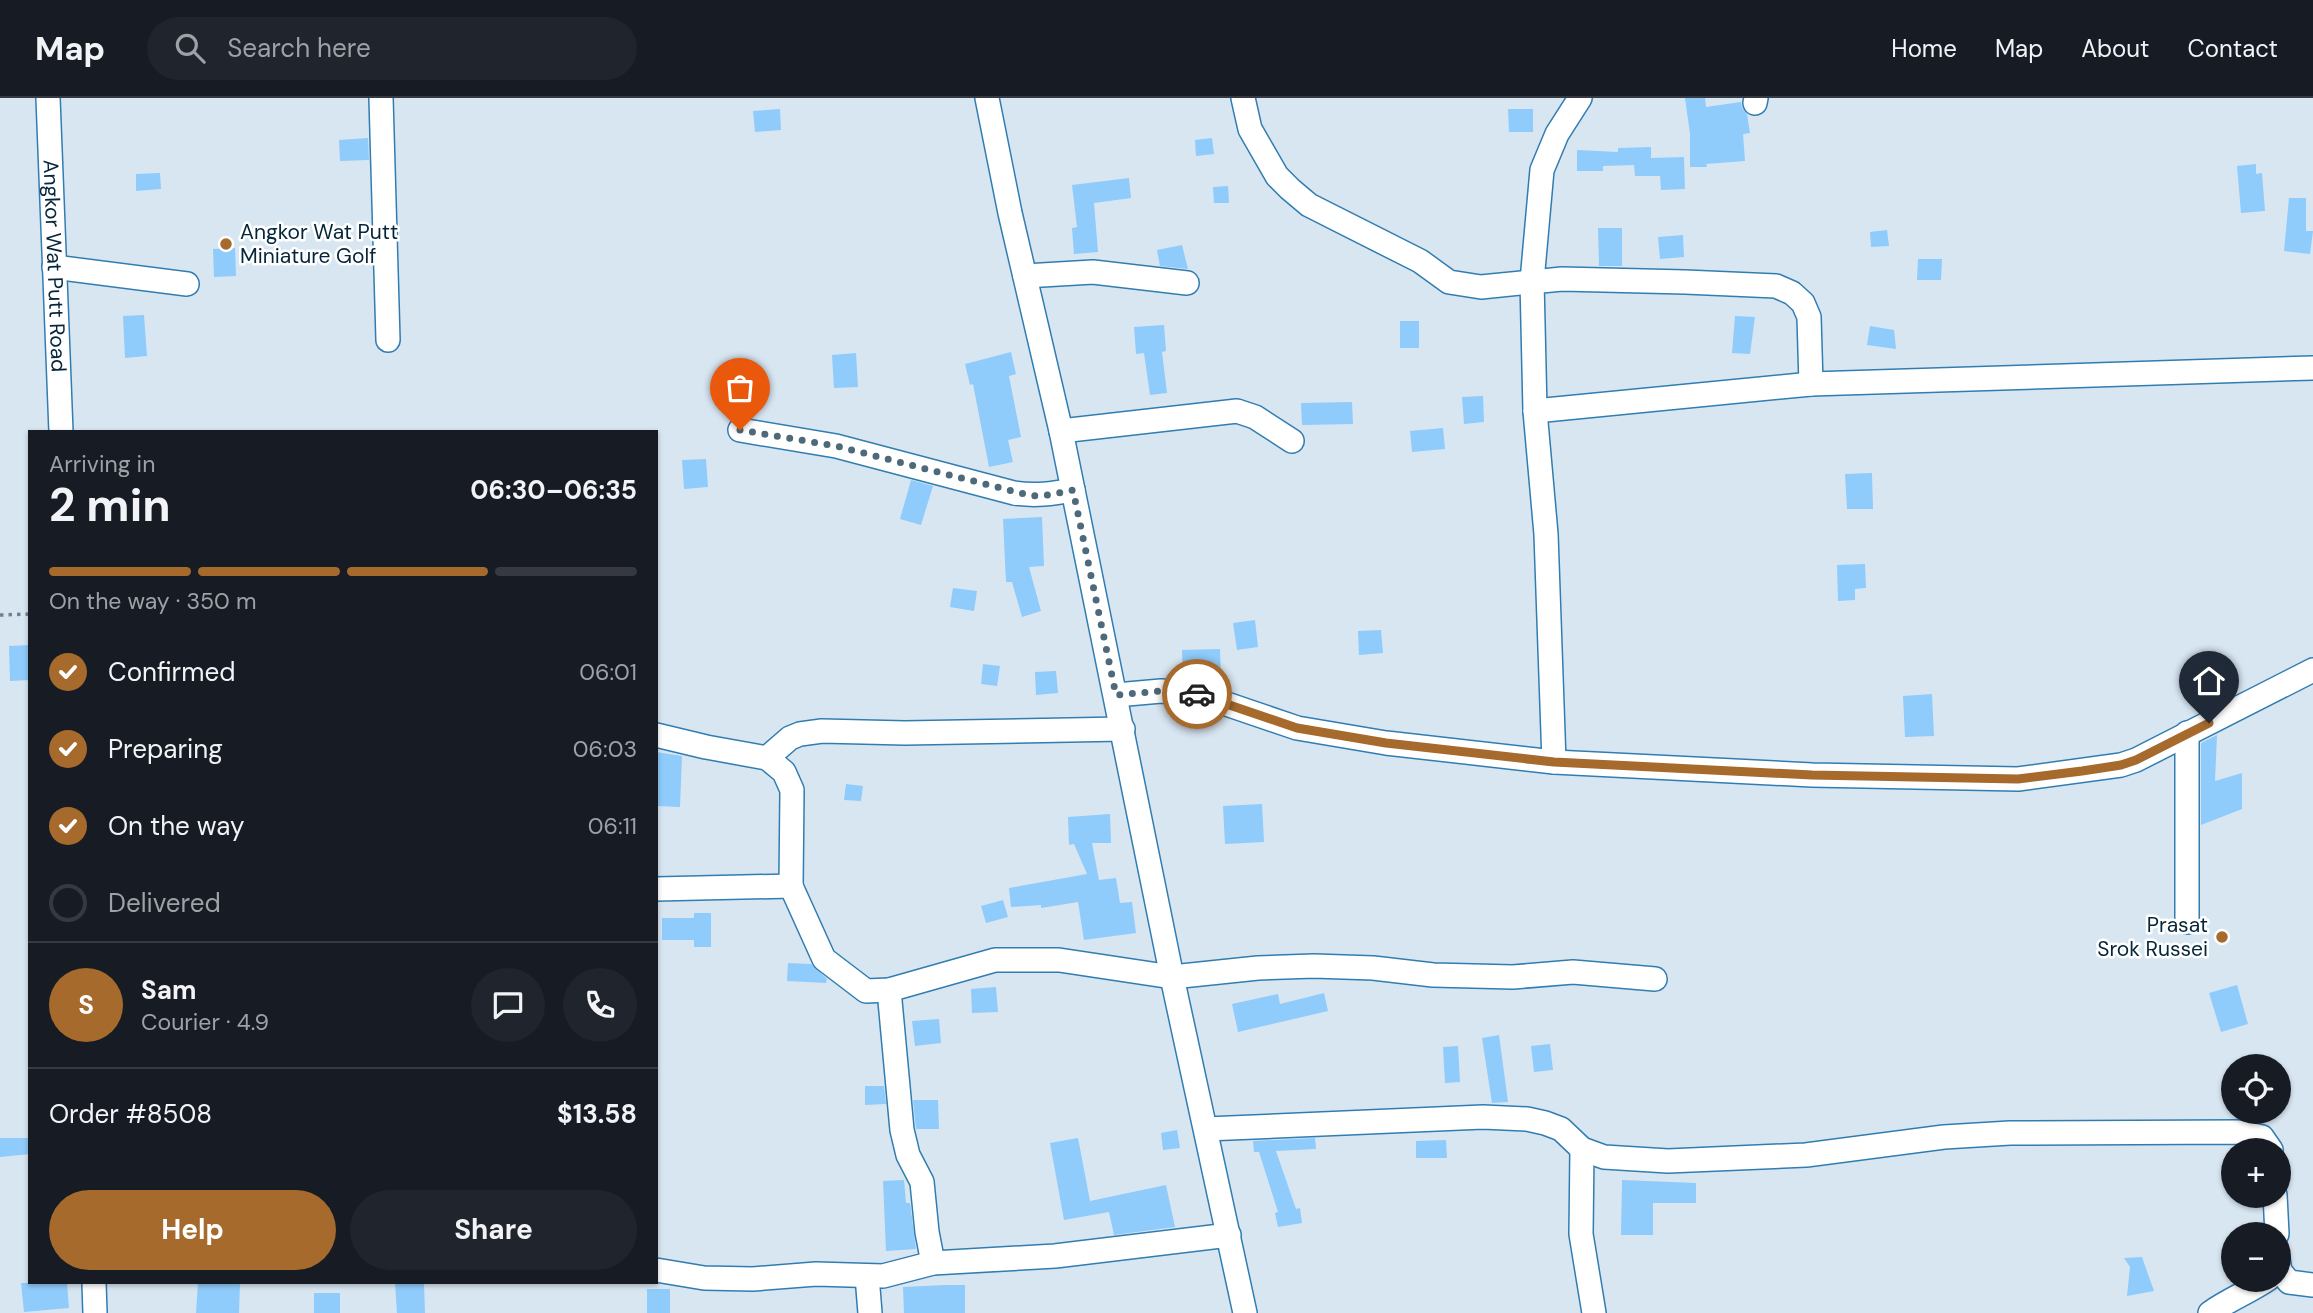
<!DOCTYPE html>
<html lang="en">
<head>
<meta charset="utf-8">
<style>
  body { margin:0; font-family:"DM Sans",sans-serif; background:#20242c; color:#f1f3f6; height:100vh; display:flex; flex-direction:column; font-size:26px; white-space:nowrap }
  * { box-sizing:border-box; margin:0 }
  p { font-size:23px; color:#9ea1a6 }
  .icon { flex:none; width:38px; height:38px; fill:none; stroke:currentColor; stroke-width:2; stroke-linecap:round; stroke-linejoin:round }
  .map { position:relative; flex:1; overflow:hidden }
  .panel { position:absolute; left:28px; top:332px; width:630px; height:854px; display:flex; flex-direction:column; background:#171b24; border-radius:0px; box-shadow:0 2px 5px #0004 }
  .panel>* { flex:none }
  .tools { position:absolute; left:2221px; top:956px; display:grid; gap:14px }
  .tools a { display:grid; place-items:center; width:70px; height:70px; border-radius:50%; background:#171b24; box-shadow:0 2px 5px #0004; font-size:35px }
  .pin { position:absolute; display:grid; place-items:center; width:60px; height:60px; color:#fff; margin:-72px -30px; border-radius:50% 50% 50% 0; rotate:-45deg; box-shadow:0 0 7px #0007 }
  .pin .icon { rotate:45deg }
  .courier { position:absolute; display:grid; place-items:center; width:70px; height:70px; margin:-35px; border:5px solid #a66a2d; border-radius:50%; background:#fff; color:#222; box-shadow:0 2px 9px #0007 }
  .head em { font-style:normal; font-weight:700 }
  .head div { display:flex; flex-direction:column-reverse }
  .head { display:flex; align-items:center; justify-content:space-between; height:119px; padding:0 21px }
  h1 { font-size:46px; font-weight:700; line-height:52px }
  .bar { display:grid; grid-template-columns:repeat(4,1fr); gap:10px 7px; align-content:center; height:84px; padding:0 21px }
  .bar i { height:9px; border-radius:5px; background:#363941 }
  .bar .active { background:#a66a2d }
  .bar p { grid-column:span 4 }
  .line { display:flex; align-items:center; gap:18px; padding:0 21px; border-top:2px solid #363941 }
  .line div { flex:1 }
  .round { display:grid; place-items:center; flex:none; width:74px; height:74px; border-radius:37px; background:#20242c }
  ol { padding:0 21px; list-style:none }
  li { display:flex; align-items:center; gap:21px; height:77px }
  li p { margin-inline-start:auto }
  li .icon { padding:7px; border-radius:50%; background:#a66a2d; color:#fff; stroke-width:4 }
  li:last-child { color:#9ea1a6 }
  li i { width:38px; height:38px; border:4px solid #363941; border-radius:50% }
  .primary-button { display:flex; gap:14px; margin-top:auto; padding:14px 21px }
  .primary-button a { flex:1; height:80px; border-radius:42px; background:#a66a2d; color:#fff; font-size:28px; font-weight:700; line-height:80px; text-align:center }
  .primary-button a+a { background:#20242c; color:#f1f3f6 }
  header { display:flex; align-items:center; gap:42px; box-sizing:border-box; height:98px; padding:0 35px; background:#171b24; border-bottom:2px solid #363941 }
  header strong { font-size:33px }
  nav { display:flex; gap:38px; margin-inline-start:auto; font-size:24px }
  .search { width:490px; height:63px; background:#20242c; display:flex; align-items:center; gap:18px; box-sizing:border-box; padding:0 24px; border-radius:38px; color:#9ea1a6; font-size:26px }
  .map>svg:first-child { display:block }
  .building { fill:#8fcbfb }
  .lines { fill:none; stroke-linecap:round; stroke-linejoin:round }
  .minor-casing { stroke:#317db1; stroke-width:26 }
  .path { stroke:#6c8494; stroke-width:3.5; stroke-dasharray:3.5 5; stroke-linecap:butt }
  .minor { stroke:#fff; stroke-width:23 }
  .done { stroke:#4e697a; stroke-width:7; stroke-dasharray:0 12.6 }
  .route { stroke:#a66a2d; stroke-width:9 }
  .poi-dot { fill:#a66a2d; stroke:#fff; stroke-width:2.5 }
  .labels { text-anchor:middle; stroke-width:5; stroke-linejoin:round; paint-order:stroke }
  .poi-label { font-size:21px; fill:#04253a; stroke:#fff; text-anchor:start }
  .street-label { font-size:21px; fill:#04253a; stroke:#fff }
</style>
</head>
<body>
<header>
<strong>Map</strong>
<div class="search"><svg class="icon" aria-label="search" viewBox="0 0 24 24"><circle cx="10" cy="10" r="6"/><path d="M15 15l6 6"/></svg>Search here</div>
<nav><a>Home</a><a>Map</a><a>About</a><a>Contact</a></nav>
</header>
<div class="map">
<svg width="2313" height="1215" viewBox="0 0 2313 1215">
  <rect width="100%" height="100%" fill="#d8e6f2"/>
  <path class="building" d="M1685,0H1705L1706,9L1741,4L1742,10L1747,16L1750,35L1743,36L1745,63L1706,66L1707,69H1690V36Z
    M780,11L781,32L755,34L753,13Z
    M1508,11H1533V34H1509Z
    M368,40L369,62L340,63L339,42Z
    M1212,40L1214,56L1196,58L1195,42Z
    M1651,49V60L1684,59L1685,91L1661,92L1660,78H1635L1634,67L1603,68V73H1577V52L1618,54V50Z
    M2256,66V76L2262,75L2265,113L2241,115L2237,68Z
    M160,75L161,91L136,93V76Z
    M1129,80L1131,100L1094,105L1098,154L1074,156L1072,130L1077,129L1072,87Z
    M1228,88L1229,105H1214L1213,89Z
    M2289,100H2306V133H2313L2310,156L2284,153Z
    M1598,130H1622V168H1599Z
    M1887,132L1889,148L1871,149L1870,134Z
    M1683,137L1684,159L1660,161L1658,139Z
    M1182,147L1188,171L1160,168L1157,152Z
    M235,150L236,178L214,179L213,151Z
    M1918,161H1942L1941,182H1917Z
    M144,217L147,258L125,260L123,218Z
    M1735,218L1755,219L1750,256L1732,255Z
    M1400,223H1419V250H1400Z
    M1164,227L1166,253L1162,254L1167,295L1150,297L1144,255L1136,256L1134,229Z
    M1870,228L1894,232L1896,251L1867,247Z
    M1011,254L1016,276L1009,278L1021,339L1008,342L1013,364L989,369L973,286L970,287L965,266Z
    M856,255L858,289L834,290L832,257Z
    M1483,298L1484,324L1464,326L1462,299Z
    M1352,304L1353,326L1302,327L1301,305Z
    M1443,330L1445,351L1412,354L1410,333Z
    M706,361L708,389L684,391L682,362Z
    M1872,375L1873,411H1847L1845,376Z
    M911,382L933,388L921,427L900,421Z
    M1042,419L1044,468L1029,469L1041,513L1022,519L1012,484H1006L1003,421Z
    M1865,466L1866,490L1855,491V502L1838,503L1837,467Z
    M953,490L977,493L974,513L950,509Z
    M1255,522L1258,549L1237,552L1233,525Z
    M1381,532L1383,555L1359,557L1358,533Z
    M30,547V582L10,583L9,548Z
    M1220,551L1221,578L1183,579L1182,552Z
    M983,566L1000,568L997,588L981,586Z
    M1056,573L1058,595L1036,597L1035,574Z
    M1932,596L1934,638L1905,639L1903,598Z
    M2217,637L2215,683L2242,675V711L2201,727V645Z
    M656,654L682,658L680,709L656,708Z
    M846,686L863,688L861,703L844,702Z
    M1262,706L1264,744L1225,746L1223,708Z
    M1110,716L1111,745H1092L1099,782L1116,780L1120,805L1132,804L1136,835L1084,842L1078,804L1041,810V807L1011,809L1009,790L1087,776L1074,746L1069,747L1068,719Z
    M1003,802L1008,819L986,825L981,808Z
    M694,815H711V849H694V842H662V820H694Z
    M788,865L811,866L827,881L826,885L787,883Z
    M2237,887L2248,926L2221,934L2209,895Z
    M996,889L998,914L972,915L971,891Z
    M1324,895L1328,913L1238,934L1232,906L1278,896L1280,906Z
    M939,921L941,945L915,948L912,923Z
    M1499,937L1508,1004L1492,1005L1482,940Z
    M1550,946L1553,972L1534,974L1531,948Z
    M1458,948L1460,984L1445,985L1443,949Z
    M865,988H884L886,1006L865,1007Z
    M913,1002H938L939,1031H916Z
    M1177,1032L1180,1050L1163,1052L1161,1035Z
    M0,1040H30V1056L0,1059Z
    M1078,1040L1090,1103L1166,1087L1175,1129L1114,1137L1109,1114L1064,1122L1050,1045Z
    M1315,1040L1316,1051L1276,1053L1296,1111L1300,1110L1302,1125L1278,1129L1275,1115L1278,1114L1259,1054H1254L1253,1043Z
    M1446,1042L1447,1060H1416V1043Z
    M904,1082L906,1105H910L916,1151L886,1153L883,1083Z
    M1622,1082L1696,1085V1105H1653V1137H1621Z
    M2142,1159L2154,1193L2127,1198L2130,1169L2124,1160Z
    M21,1185H67L69,1210L24,1214Z
    M198,1185H240L239,1215H196Z
    M395,1185H424L425,1215H397Z
    M945,1187H965V1215H904L903,1189Z
    M647,1191H670V1215H647Z
    M314,1195H340V1215H314Z"/>
  <g class="lines">
    <defs>
      <g id="minor">
        <path id="s1" d="M48,0L61,334"/>
        <path d="M381,0L388,242"/>
        <path d="M987,0L1010,115L1061,333L1172,879L1245,1215"/>
        <path d="M1243,0L1250,31L1277,78L1290,91L1309,107L1420,163L1449,184L1481,189L1562,181L1685,184L1776,188L1792,195L1803,205L1809,219L1811,286"/>
        <path d="M1755,5L1756,0"/>
        <path d="M54,169L187,186"/>
        <path d="M1025,178L1093,174L1187,185"/>
        <path d="M1535,313L1811,286L2313,270"/>
        <path d="M740,332L836,348L1014,395C1035,398 1052,396 1073,392"/>
        <path d="M1061,333L1237,313L1255,319L1292,343"/>
        <path d="M1116,597L1161,593L1183,594L1200,597L1297,630L1386,645L1554,664L1812,677L2018,681L2121,667L2136,662L2313,572"/>
        <path d="M2187,635V824"/>
        <path d="M656,637L706,649L767,660L784,674L792,692L791,788"/>
        <path d="M767,660L790,640L800,636L822,633L905,635L1123,631"/>
        <path d="M1554,664L1546,436L1535,313L1532,183L1542,72L1557,36L1580,0"/>
        <path d="M656,791L791,788L824,861L866,893L889,892L995,862H1059L1172,879L1258,870L1314,868L1373,870L1433,877L1513,879L1573,874L1655,881"/>
        <path d="M889,892L902,1032L908,1057L922,1084L927,1134L933,1165"/>
        <path d="M1206,1031L1483,1019L1527,1021L1545,1025L1561,1031L1582,1051L1604,1059L1668,1063L1806,1057L1944,1039L2010,1035L2238,1034L2262,1039L2271,1052"/>
        <path d="M1582,1051L1581,1136L1594,1215"/>
        <path d="M2275,1097L2277,1136"/>
        <path d="M2278,1161L2280,1173L2289,1184L2313,1187"/>
        <path d="M656,1172L704,1180L753,1181L816,1176L883,1178L933,1165L1055,1158L1229,1137"/>
        <path d="M867,1178L870,1215"/>
        <path d="M94,1185L95,1215"/>
        <path d="M2210,1215C2228,1202 2249,1194 2268,1181"/>
      </g>
    </defs>
    <use href="#minor" class="minor-casing"/>
    <path class="path" d="M0,517L30,516"/>
    <use href="#minor" class="minor"/>
  </g>
  <g class="lines">
    <path class="done" d="M740,332L836,348L1032,398L1048,397L1073,392L1116,597L1161,593L1197,596"/>
    <path class="route" d="M1197,596L1297,630L1386,645L1554,664L1812,677L2018,681L2082,673L2121,667L2136,662L2209,625"/>
  </g>
  <g class="poi-dot">
    <circle cx="226" cy="146" r="7"/>
    <circle cx="2222" cy="839" r="7"/>
  </g>
  <g class="labels">
    <g class="poi-label">
      <text x="240" y="141">Angkor Wat Putt<tspan x="240" dy="24">Miniature Golf</tspan></text>
      <text x="2208" y="834" text-anchor="end">Prasat<tspan x="2208" dy="24">Srok Russei</tspan></text>
    </g>
    <g class="street-label">
      <text dy="7" stroke="none"><textPath href="#s1" startOffset="168">Angkor Wat Putt Road</textPath></text>
    </g>
  </g>
</svg>
<div class="tools">
<a><svg class="icon" aria-label="locate" viewBox="0 0 24 24"><circle cx="12" cy="12" r="6"/><path d="M12 2v4M12 18v4M2 12h4M18 12h4"/></svg></a>
<a>+</a>
<a>−</a>
</div>
<div class="pin" style="left:740px;top:332px;background:#ea580c"><svg class="icon" aria-label="bag" viewBox="0 0 24 24"><path d="M5 8h14l-1 12H6zM9 8a3 3 0 0 1 6 0"/></svg></div>
<div class="pin" style="left:2209px;top:625px;background:#1f2937"><svg class="icon" aria-label="home" viewBox="0 0 24 24"><path d="M3 11l9-7 9 7M6 9v11h12V9"/></svg></div>
<div class="courier" style="left:1197px;top:596px"><svg class="icon" aria-label="car" viewBox="0 0 24 24"><path d="M5 17H2v-5l4-1 3-4h7l3 4 3 1v5h-3M9 17h6M6 11h13"/><circle cx="7" cy="17" r="2"/><circle cx="17" cy="17" r="2"/></svg></div>
<section class="panel">
<div class="head"><div><h1>2 min</h1><p>Arriving in</p></div><em>06:30–06:35</em></div>
<div class="bar"><i class="active"></i><i class="active"></i><i class="active"></i><i></i><p>On the way · 350 m</p></div>
<ol>
<li><svg class="icon" aria-label="check" viewBox="0 0 24 24"><path d="M5 12l5 5 9-10"/></svg>Confirmed<p>06:01</p></li>
<li><svg class="icon" aria-label="check" viewBox="0 0 24 24"><path d="M5 12l5 5 9-10"/></svg>Preparing<p>06:03</p></li>
<li><svg class="icon" aria-label="check" viewBox="0 0 24 24"><path d="M5 12l5 5 9-10"/></svg>On the way<p>06:11</p></li>
<li><i></i>Delivered</li>
</ol>
<div class="line" style="height:126px"><b class="round" style="background:#a66a2d;color:#fff">S</b><div><b>Sam</b><p>Courier · 4.9</p></div><a class="round"><svg class="icon" aria-label="chat" viewBox="0 0 24 24"><path d="M4 5h16v11H9l-5 4z"/></svg></a><a class="round"><svg class="icon" aria-label="phone" viewBox="0 0 24 24"><path d="M5 4h4l2 5-3 2q2 4 5 5l2-3 5 2v4C11 20 4 13 5 4z"/></svg></a></div>
<div class="line" style="height:91px"><div>Order #8508</div><b>$13.58</b></div>
<div class="primary-button"><a>Help</a><a>Share</a></div>
</section>
</div>
</body>
</html>
